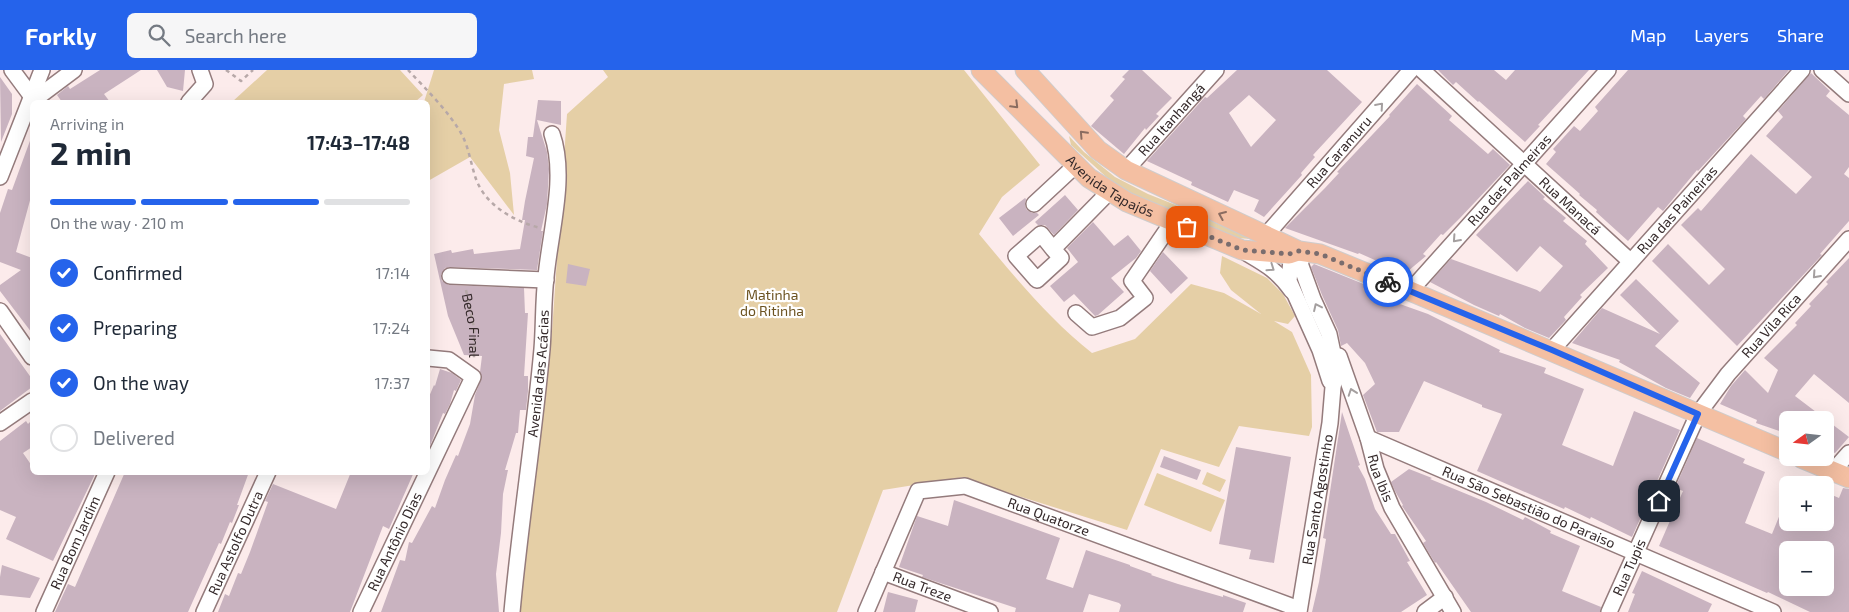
<!DOCTYPE html>
<html lang="en">
<head>
<meta charset="utf-8">
<style>
  body { margin:0; font-family:"Exo 2",sans-serif; background:#f6f6f7; color:#1f2937; height:100vh; display:flex; flex-direction:column; font-size:19px; white-space:nowrap }
  * { box-sizing:border-box; margin:0 }
  p { font-size:16px; color:#747a83 }
  .icon { flex:none; width:28px; height:28px; fill:none; stroke:currentColor; stroke-width:2; stroke-linecap:round; stroke-linejoin:round }
  .map { position:relative; flex:1; overflow:hidden }
  .drawer { position:absolute; left:30px; top:30px; width:400px; height:375px; display:flex; flex-direction:column; background:#fff; border-radius:8px; box-shadow:0 5px 20px #0002 }
  .drawer>* { flex:none }
  .needle { width:32px; rotate:255deg }
  .fabs { position:absolute; left:1779px; top:341px; display:grid; gap:10px }
  .fabs a { display:grid; place-items:center; width:55px; height:55px; border-radius:8px; background:#fff; box-shadow:0 5px 20px #0002; font-size:25px }
  .pin { position:absolute; display:grid; place-items:center; width:42px; height:42px; color:#fff; margin:-21px; border-radius:10px; box-shadow:0 2px 8px #0006 }
  .courier { position:absolute; display:grid; place-items:center; width:50px; height:50px; margin:-25px; border:4px solid #2563eb; border-radius:50%; background:#fff; color:#222; box-shadow:0 1px 6px #0007 }
  .head em { font-style:normal; font-weight:700 }
  .head div { display:flex; flex-direction:column-reverse }
  .head { display:flex; align-items:center; justify-content:space-between; height:85px; padding:0 20px }
  h1 { font-size:32px; font-weight:700; line-height:38px }
  .bar { display:grid; grid-template-columns:repeat(4,1fr); gap:8px 5px; align-content:center; height:60px; padding:0 20px }
  .bar i { height:6px; border-radius:4px; background:#e0e1e3 }
  .bar .on { background:#2563eb }
  .bar p { grid-column:span 4 }
  ol { padding:0 20px; list-style:none }
  li { display:flex; align-items:center; gap:15px; height:55px }
  li p { margin-inline-start:auto }
  li .icon { padding:5px; border-radius:50%; background:#2563eb; color:#fff; stroke-width:4 }
  li:last-child { color:#747a83 }
  li i { width:28px; height:28px; border:2px solid #e0e1e3; border-radius:50% }
  header { display:flex; align-items:center; gap:30px; box-sizing:border-box; height:70px; padding:0 25px; background:#2563eb; color:#fff }
  header strong { font-size:24px }
  nav { display:flex; gap:28px; margin-inline-start:auto; font-size:18px }
  .search { width:350px; height:45px; background:#f6f6f7; display:flex; align-items:center; gap:12px; box-sizing:border-box; padding:0 18px; border-radius:8px; color:#747a83; font-size:19px }
  .map>svg:first-child { display:block }
  .green { fill:#e5cfa6 }
  .building { fill:#c9b3c0; fill-rule:evenodd }
  .lines { fill:none; stroke-linecap:round; stroke-linejoin:round }
  .minor-casing { stroke:#947b7c; stroke-width:18 }
  .major-casing { stroke:#cecccc; stroke-width:21 }
  .path { stroke:#b7a8a8; stroke-width:2.5; stroke-dasharray:4 4; stroke-linecap:butt }
  .minor { stroke:#fff; stroke-width:15 }
  .major { stroke:#f4bfa2; stroke-width:19 }
  .oneway { stroke:#8a6c60 }
  .oneway2 { stroke:#a49f9f }
  .done { stroke:#7a6d6e; stroke-width:5; stroke-dasharray:0 9 }
  .route { stroke:#2563eb; stroke-width:6 }
  .labels { text-anchor:middle; stroke-width:4.5; stroke-linejoin:round; paint-order:stroke }
  .street-label { font-size:14px; fill:#34292a; stroke:#fff }
  .park-label { font-size:14px; fill:#6c5321; stroke:#fff }
</style>
</head>
<body>
<header>
<strong>Forkly</strong>
<div class="search"><svg class="icon" aria-label="search" viewBox="0 0 24 24"><circle cx="10" cy="10" r="6"/><path d="M15 15l6 6"/></svg>Search here</div>
<nav><a>Map</a><a>Layers</a><a>Share</a></nav>
</header>
<div class="map">
<svg width="1849" height="542" viewBox="0 0 1849 542">
  <rect width="100%" height="100%" fill="#fcebeb"/>
  <path class="green" d="M267,0H400L423,25L415,32H232Z
    M434,0H532L534,9L504,14L499,60L510,103L514,145L470,87L428,111V32H424Z
    M603,0H964L1040,95L1002,127L979,164C1014,206 1049,249 1092,283L1135,269L1191,214L1224,223L1261,244L1231,220L1220,203L1222,186L1267,208L1283,224L1295,246L1288,254L1274,251L1292,262L1311,305L1312,357L1309,366L1239,356L1219,397L1161,379L1127,460L1002,421L964,407L883,420L837,542H519L538,367L552,262L567,44L608,7Z
    M1069,66L1084,82L1115,107L1148,124L1221,153L1251,169L1236,168L1131,125L1113,113L1071,75Z
    M1207,402L1226,410L1220,422L1202,414Z
    M1157,403L1225,430L1211,462L1144,435Z"/>
  <path class="building" d="M100,0H141L104,24L110,32H62L57,25L68,16L70,19Z
    M157,0H185L183,21L167,17Z
    M1129,0H1142L1172,28L1156,44L1159,46L1146,60L1145,58L1124,84L1091,56L1114,30L1110,26L1125,9L1122,7Z
    M1237,0H1327L1362,32L1313,85L1315,87L1301,103L1302,105L1264,147L1254,141L1259,130L1234,120L1228,132L1191,115L1192,112L1147,91L1205,27L1207,28ZM1249,25L1276,50L1251,77L1229,43Z
    M1438,0H1494L1506,10L1515,0H1589L1538,55L1540,56L1525,72L1479,31L1478,32L1456,12L1453,15Z
    M1628,0H1789L1764,29L1761,26L1743,46L1746,49L1698,101L1697,100L1663,141L1658,137L1628,171L1596,142L1597,140L1579,125L1580,124L1546,94L1556,82L1553,79L1574,56L1580,61L1598,41L1595,37Z
    M1811,3L1830,21L1826,26L1849,45V97L1844,104L1849,108V151L1820,184L1822,185L1737,276L1652,191L1668,174L1709,215L1725,199L1681,155L1698,138L1701,141L1751,84L1796,124L1812,107L1766,66L1783,47L1778,41Z
    M0,7L12,24V44L1,72Z
    M1417,14L1452,46L1449,50L1488,84L1493,79L1510,95L1460,148L1443,165L1441,164L1423,184L1426,186L1408,201L1386,195L1359,183L1358,184L1285,158L1325,118L1339,103L1337,102L1390,46L1389,45Z
    M538,30L561,31V55L537,50L547,82L549,99L547,134L541,161H543L537,200L450,197L445,198L441,205L442,211L449,215L524,218L525,243H528L524,306H528V321L526,340H520L518,363H516L505,400H508L503,424L501,463L496,504L499,542H381L400,490L405,491L409,472L412,473L432,436L435,438L445,410L456,385L458,386L470,354L475,325L482,307L480,302L482,286L464,285L448,246L434,184L451,180L452,183L473,179L474,184L520,179L525,150H522L525,131L534,88L526,86L528,67H533Z
    M31,68L32,123L16,182L32,188V263L0,221V215L21,200L0,192V143L8,119L12,120Z
    M1528,111L1545,127L1543,129L1566,148L1563,151L1587,171L1585,174L1608,198L1580,225L1582,227L1564,247L1566,250L1549,268L1525,258L1500,244L1499,246L1474,235L1430,212L1451,189L1537,220L1540,222L1563,196L1540,176L1517,202L1476,165Z
    M1065,125L1078,140L1054,165L1045,155H1038L1035,152Z
    M1025,128L1026,129L1025,136L1027,140L1032,143H1037L1039,145L1013,166L999,148Z
    M1093,152L1114,176L1128,165L1141,181L1136,188L1111,208L1124,222L1098,245L1095,246L1074,224L1064,232L1050,216L1078,192L1067,178Z
    M1163,182L1188,208L1171,224L1150,201Z
    M1849,188V333L1814,304L1795,326L1849,367L1835,383L1825,379V350H1788V364L1756,353L1757,350L1720,334L1731,316L1745,300L1768,323L1778,300L1764,288L1797,255L1795,253L1811,236L1809,234L1828,214L1826,212Z
    M568,194L590,199L586,216L566,213Z
    M1314,194L1386,223L1383,228L1428,244L1500,280L1499,282L1546,298L1544,303L1584,319L1562,375L1613,396L1634,341L1680,360L1632,467L1591,447L1590,449L1565,437L1564,439L1477,401L1502,344L1482,337V335L1424,311L1399,362H1377L1363,325L1375,314L1365,293L1347,273L1341,276L1338,260L1322,225L1311,197Z
    M1636,209L1679,251L1655,276L1700,313L1690,328L1666,318L1619,292L1620,290L1572,273L1602,238L1660,264L1620,225Z
    M0,264L32,309V317L0,341Z
    M440,299L452,303L461,310L456,321L454,320L450,334L445,344L443,343L428,381V329L434,315L435,316Z
    M1342,342L1360,395L1358,396L1365,409L1375,439L1391,464H1395L1410,491L1407,492L1427,525L1401,542H1312L1319,512L1326,469L1323,468Z
    M32,350V377L23,383L32,396V402H96L53,491L6,469L16,447L0,440V371L26,351L28,354Z
    M1697,368L1745,389L1743,393L1765,402L1745,453L1772,464L1787,427L1788,452H1825V422L1839,428L1843,418L1849,419V542H1810L1768,522L1767,523L1659,476L1683,421L1675,418ZM1788,480H1825V518H1788Z
    M1236,377L1291,387L1274,493L1249,489L1251,480L1219,474Z
    M1164,386L1201,400L1197,410L1160,397Z
    M1409,399L1432,408L1430,409L1486,432L1523,450L1525,447L1551,461L1550,463L1580,476L1562,521L1601,537L1600,542H1471L1436,492L1435,493L1423,473L1426,471L1402,436L1403,435L1395,421L1391,412Z
    M125,402H249L237,435H239L232,453L230,452L221,474L219,473L188,542H55L68,514L75,517Z
    M351,402H414L389,459L383,456L350,542H218L225,524L229,526L238,503L241,504L250,482L268,432L265,431L273,414L336,439Z
    M954,430L1060,468L1046,509L1073,518L1086,480L1130,495V496L1152,504L1151,505L1178,514L1223,527V525L1246,533L1243,542H1119L1121,535L1119,533L1089,524L1083,542H1015L1016,538L937,512L922,507L923,505L899,497L917,446L948,456Z
    M2,495L40,508L30,528L0,525V507Z
    M1642,501L1712,534L1708,542H1628L1635,524L1632,523Z
    M888,522L918,530L915,542H883Z"/>
  <g class="lines">
    <defs>
      <g id="minor">
        <path d="M12,0L35,31"/>
        <path id="s2" d="M1422,0L1630,191"/>
        <path d="M1822,0L1849,24"/>
        <path d="M34,30L74,0"/>
        <path d="M189,32L205,14L200,0"/>
        <path id="s3" d="M1126,100L1216,0"/>
        <path d="M0,107L42,0"/>
        <path d="M1034,134L1076,95"/>
        <path id="s4" d="M1267,164L1411,0"/>
        <path d="M1053,179L1061,188L1037,210L1016,186L1041,164L1053,179L1110,121"/>
        <path d="M1243,181C1265,194 1276,199 1292,221"/>
        <path d="M1299,181L1291,190L1289,211L1320,280L1330,311"/>
        <path d="M450,206L546,210"/>
        <path id="s5" d="M1410,221L1608,0"/>
        <path d="M0,241L32,287"/>
        <path d="M1076,243L1092,257L1120,248L1145,228L1132,211L1173,151"/>
        <path id="s6" d="M1552,280L1802,0"/>
        <path id="s7" d="M1339,286L1368,368L1376,399L1392,438L1453,542"/>
        <path d="M0,353L32,331"/>
        <path id="s8" d="M1368,368L1773,542"/>
        <path d="M1833,401L1849,383"/>
        <path id="s9" d="M883,502L990,542"/>
        <path id="s10" d="M44,542L107,402"/>
        <path id="s11" d="M204,542L268,402"/>
        <path id="s12" d="M361,542L473,307L449,290L428,288"/>
        <path id="s13" d="M512,542C520,454 534,367 542,279C544,255 543,231 546,207C550,162 567,107 552,64"/>
        <path id="s14" d="M866,542L918,421L965,416L1299,539"/>
        <path id="s15" d="M1299,542L1330,353L1333,317L1335,308L1333,283L1329,264L1313,229L1301,196L1299,181"/>
        <path d="M1425,542L1445,527"/>
        <path id="s16" d="M1609,542L1698,344L1728,304L1849,169"/>
      </g>
      <g id="major">
        <path id="s17" d="M981,0L1089,108L1127,132L1242,180L1289,184L1298,181"/>
        <path d="M1025,0L1098,80L1126,100L1299,181L1320,184L1410,221L1788,382"/>
        <path d="M1801,388L1849,408"/>
      </g>
    </defs>
    <use href="#minor" class="minor-casing"/>
    <use href="#major" class="major-casing"/>
    <g class="path">
      <path d="M226,0L241,11L253,0"/>
      <path d="M408,0C425,18 451,44 462,65C469,78 471,95 476,109C486,136 514,151 540,158"/>
      <path id="s1" d="M466,220L474,258V291"/>
    </g>
    <use href="#minor" class="minor"/>
    <use href="#major" class="major"/>
  </g>
  <defs><path id="oneway-chevron" d="M-2-3.5L2.5 0L-2 3.5" fill="none" stroke-width="1.6" stroke-linecap="round" stroke-linejoin="round" transform="scale(1.25)"/></defs>
  <g class="oneway">
    <use href="#oneway-chevron" transform="translate(1015 35) rotate(45)"/>
    <use href="#oneway-chevron" transform="translate(1083 64) rotate(-133)"/>
    <use href="#oneway-chevron" transform="translate(1222 145) rotate(-157)"/>
  </g>
  <g class="oneway2">
    <use href="#oneway-chevron" transform="translate(1380 36) rotate(-49)"/>
    <use href="#oneway-chevron" transform="translate(1456 169) rotate(132)"/>
    <use href="#oneway-chevron" transform="translate(1271 198) rotate(35)"/>
    <use href="#oneway-chevron" transform="translate(1816 205) rotate(132)"/>
    <use href="#oneway-chevron" transform="translate(1317 237) rotate(-115)"/>
    <use href="#oneway-chevron" transform="translate(1352 322) rotate(-109)"/>
  </g>
  <g class="lines">
    <path class="done" d="M1187,157L1242,180L1289,184L1299,181L1320,184L1388,212"/>
    <path class="route" d="M1388,212L1552,280L1698,344L1659,431"/>
  </g>
  <g class="labels">
    <g class="street-label">
      <text dy="5" stroke="none"><textPath href="#s3" startOffset="68">Rua Itanhangá</textPath></text>
      <text dy="5" stroke="none"><textPath href="#s4" startOffset="109">Rua Caramuru</textPath></text>
      <text dy="5" stroke="none"><textPath href="#s5" startOffset="149">Rua das Palmeiras</textPath></text>
      <text dy="5" stroke="none"><textPath href="#s17" startOffset="175">Avenida Tapajós</textPath></text>
      <text dy="5" stroke="none"><textPath href="#s2" startOffset="201">Rua Manacá</textPath></text>
      <text dy="5" stroke="none"><textPath href="#s6" startOffset="188">Rua das Paineiras</textPath></text>
      <text dy="5" stroke="none"><textPath href="#s16" startOffset="332">Rua Vila Rica</textPath></text>
      <text dy="5" stroke="none"><textPath href="#s1" startOffset="36">Beco Final</textPath></text>
      <text dy="5" stroke="none"><textPath href="#s13" startOffset="240">Avenida das Acácias</textPath></text>
      <text dy="5" stroke="none"><textPath href="#s7" startOffset="129">Rua Ibis</textPath></text>
      <text dy="5" stroke="none"><textPath href="#s15" startOffset="114">Rua Santo Agostinho</textPath></text>
      <text dy="5" stroke="none"><textPath href="#s8" startOffset="175">Rua São Sebastião do Paraiso</textPath></text>
      <text dy="5" stroke="none"><textPath href="#s14" startOffset="268">Rua Quatorze</textPath></text>
      <text dy="5" stroke="none"><textPath href="#s10" startOffset="76">Rua Bom Jardim</textPath></text>
      <text dy="5" stroke="none"><textPath href="#s11" startOffset="76">Rua Astolfo Dutra</textPath></text>
      <text dy="5" stroke="none"><textPath href="#s12" startOffset="78">Rua Antônio Dias</textPath></text>
      <text dy="5" stroke="none"><textPath href="#s16" startOffset="49">Rua Tupis</textPath></text>
      <text dy="5" stroke="none"><textPath href="#s9" startOffset="42">Rua Treze</textPath></text>
    </g>
    <g class="park-label">
      <text x="772" y="230">Matinha<tspan x="772" dy="16">do Ritinha</tspan></text>
    </g>
  </g>
</svg>
<div class="fabs">
<a><svg class="needle" viewBox="-14 -14 28 28"><path d="M0-13l5 13h-10z" fill="#e53935"/><path d="M0 13l5-13h-10z" fill="#747a83"/></svg></a>
<a>+</a>
<a>−</a>
</div>
<div class="pin" style="left:1187px;top:157px;background:#ea580c"><svg class="icon" aria-label="bag" viewBox="0 0 24 24"><path d="M5 8h14l-1 12H6zM9 8a3 3 0 0 1 6 0"/></svg></div>
<div class="pin" style="left:1659px;top:431px;background:#1f2937"><svg class="icon" aria-label="home" viewBox="0 0 24 24"><path d="M3 11l9-7 9 7M6 9v11h12V9"/></svg></div>
<div class="courier" style="left:1388px;top:212px"><svg class="icon" aria-label="bike" viewBox="0 0 24 24"><circle cx="6" cy="16" r="4"/><circle cx="18" cy="16" r="4"/><path d="M6 16l4-8h5l3 8M10 8l3 8H6M13 5h3"/></svg></div>
<section class="drawer">
<div class="head"><div><h1>2 min</h1><p>Arriving in</p></div><em>17:43–17:48</em></div>
<div class="bar"><i class="on"></i><i class="on"></i><i class="on"></i><i></i><p>On the way · 210 m</p></div>
<ol>
<li><svg class="icon" aria-label="check" viewBox="0 0 24 24"><path d="M5 12l5 5 9-10"/></svg>Confirmed<p>17:14</p></li>
<li><svg class="icon" aria-label="check" viewBox="0 0 24 24"><path d="M5 12l5 5 9-10"/></svg>Preparing<p>17:24</p></li>
<li><svg class="icon" aria-label="check" viewBox="0 0 24 24"><path d="M5 12l5 5 9-10"/></svg>On the way<p>17:37</p></li>
<li><i></i>Delivered</li>
</ol>
</section>
</div>
</body>
</html>
